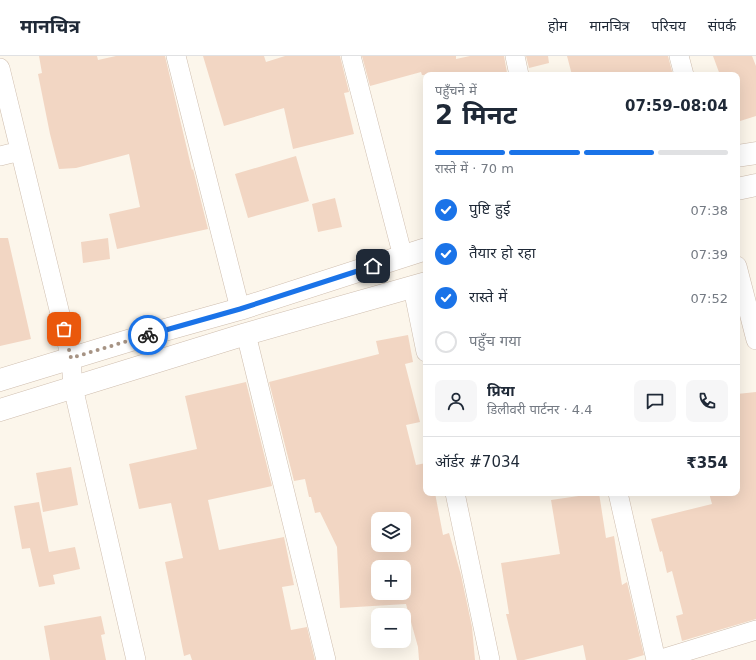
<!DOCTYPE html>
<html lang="hi">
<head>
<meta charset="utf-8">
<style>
  body { margin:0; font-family:"DejaVu Sans","Noto Sans Devanagari",sans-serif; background:#f6f6f7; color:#1f2937; height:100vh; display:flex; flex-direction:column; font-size:15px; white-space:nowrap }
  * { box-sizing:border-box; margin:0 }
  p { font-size:13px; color:#747a83 }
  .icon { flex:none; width:22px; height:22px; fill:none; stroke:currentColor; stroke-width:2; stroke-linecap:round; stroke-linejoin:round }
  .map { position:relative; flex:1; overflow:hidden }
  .sheet { position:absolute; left:423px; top:16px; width:317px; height:424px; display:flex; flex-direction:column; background:#fff; border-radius:8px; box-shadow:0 4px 16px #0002 }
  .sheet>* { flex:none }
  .fabs { position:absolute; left:371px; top:456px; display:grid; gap:8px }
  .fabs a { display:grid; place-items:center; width:40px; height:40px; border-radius:8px; background:#fff; box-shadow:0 4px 16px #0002; font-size:20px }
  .pin { position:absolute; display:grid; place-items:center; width:34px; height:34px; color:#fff; margin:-17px; border-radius:8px; box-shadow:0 2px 6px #0006 }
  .courier { position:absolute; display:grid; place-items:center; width:40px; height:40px; margin:-20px; border:3px solid #1a73e8; border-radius:50%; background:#fff; color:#222; box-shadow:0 1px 5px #0007 }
  .headline em { font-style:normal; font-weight:700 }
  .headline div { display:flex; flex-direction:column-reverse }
  .headline { display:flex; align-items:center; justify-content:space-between; height:68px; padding:0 12px }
  h1 { font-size:26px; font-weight:700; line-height:30px }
  .bar { display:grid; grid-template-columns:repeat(4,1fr); gap:6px 4px; align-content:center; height:48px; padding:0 12px }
  .bar i { height:5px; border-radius:3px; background:#e0e1e3 }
  .bar .on { background:#1a73e8 }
  .bar p { grid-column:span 4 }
  .line { display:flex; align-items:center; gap:10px; padding:0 12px; border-top:1px solid #e0e1e3 }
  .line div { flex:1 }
  .round { display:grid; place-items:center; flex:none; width:42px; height:42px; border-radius:8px; background:#f6f6f7 }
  ol { padding:0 12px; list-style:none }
  li { display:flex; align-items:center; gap:12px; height:44px }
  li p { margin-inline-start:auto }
  li .icon { padding:4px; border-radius:50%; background:#1a73e8; color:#fff; stroke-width:4 }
  li:last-child { color:#747a83 }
  li i { width:22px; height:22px; border:2px solid #e0e1e3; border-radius:50% }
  header { display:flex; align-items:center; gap:24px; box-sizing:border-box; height:56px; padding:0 20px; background:#fff; border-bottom:1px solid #e0e1e3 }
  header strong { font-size:19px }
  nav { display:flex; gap:22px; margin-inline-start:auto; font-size:14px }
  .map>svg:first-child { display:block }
  .building { fill:#f2d6c3; fill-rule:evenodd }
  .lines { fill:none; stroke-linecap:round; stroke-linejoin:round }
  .minor-casing { stroke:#cfbeaf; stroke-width:20 }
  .tertiary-casing { stroke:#cfbeaf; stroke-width:23 }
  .minor { stroke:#fff; stroke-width:19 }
  .tertiary { stroke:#fff; stroke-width:22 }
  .done { stroke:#a69384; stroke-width:4; stroke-dasharray:0 7.2 }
  .route { stroke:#1a73e8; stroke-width:5 }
</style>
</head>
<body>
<header>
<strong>मानचित्र</strong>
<nav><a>होम</a><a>मानचित्र</a><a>परिचय</a><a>संपर्क</a></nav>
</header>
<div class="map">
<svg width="756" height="604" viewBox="0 0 756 604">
  <rect width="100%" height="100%" fill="#fcf6eb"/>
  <path class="building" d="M39,0H97L98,4L116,0H165L192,114L193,113L208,173L117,193L109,158L140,151L129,98L76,112L59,113L50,78L38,18L42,17Z
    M203,0H264L266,6L285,0H340L349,36L344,37L354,78L293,93L284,52L224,70Z
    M362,0H456V3L470,0H504L507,17L501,19H422L421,16L370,30Z
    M526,0H548L549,7L529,12Z
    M567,0H668L673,19H572Z
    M713,0H752L756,10V60L737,66V19H720Z
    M296,100L309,145L248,162L235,118Z
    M335,142L342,171L318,176L312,148Z
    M0,182H8L31,283L0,290Z
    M108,182L110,203L83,207L81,186Z
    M408,279L413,306L405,308L420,366L406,369L416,409L426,407V437H435L443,479L449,477L461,519L472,571L475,604H419L418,591L406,548L340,552L337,491L320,456L315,457L311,441H309L305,423L294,425L269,326L379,298L376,285ZM378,463H404V489H378ZM378,511H404V537H378Z
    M246,326L272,430L208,444L219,494L284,481L294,529L282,531L291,574L307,571L315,604H192L190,598L184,600L165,506L183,502L171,447L139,453L129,408L197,393L185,340Z
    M756,336V563L682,585L676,560L683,558L672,515L667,517L662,495L660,496L651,463L712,448L709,437H737V338Z
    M71,411L78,449L43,456L36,417Z
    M599,437L606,482L614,480L622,529L627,526L644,599L627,604H586L583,589L524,604H517L506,558H509L501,507L560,498L551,444Z
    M39,446L49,496L75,491L80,513L53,519L55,528L39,531L30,492L22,493L14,450Z
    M101,560L105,578L101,579L106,604H50L44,570Z"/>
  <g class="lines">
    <defs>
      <path id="minor" d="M176,0L240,253
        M351,0L403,201
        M515,0L519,19
        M679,0L684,19
        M0,12L71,303L73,331L136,604
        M0,100L20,95
        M737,210L756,284
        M413,232L426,296
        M246,278L326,604
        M455,437L490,604
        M618,437L656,604
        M658,604L756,574"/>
      <path id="tertiary" d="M737,100L756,97
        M737,133L756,129
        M0,324L154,277L240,253L426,193
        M0,354L246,278L426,227"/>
    </defs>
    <use href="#minor" class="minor-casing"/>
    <use href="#tertiary" class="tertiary-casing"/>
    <use href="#minor" class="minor"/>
    <use href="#tertiary" class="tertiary"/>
  </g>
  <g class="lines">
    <path class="done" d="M64,273L71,302L148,279"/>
    <path class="route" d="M148,279L240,253L373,210"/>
  </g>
</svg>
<div class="fabs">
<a><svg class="icon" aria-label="layers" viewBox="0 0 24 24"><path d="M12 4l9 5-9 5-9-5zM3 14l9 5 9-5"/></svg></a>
<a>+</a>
<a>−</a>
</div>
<div class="pin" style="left:64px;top:273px;background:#ea580c"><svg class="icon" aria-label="bag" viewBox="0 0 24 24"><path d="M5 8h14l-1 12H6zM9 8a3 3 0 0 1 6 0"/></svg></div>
<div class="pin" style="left:373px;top:210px;background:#1f2937"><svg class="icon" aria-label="home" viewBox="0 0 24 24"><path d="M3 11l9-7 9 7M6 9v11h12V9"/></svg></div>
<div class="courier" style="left:148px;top:279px"><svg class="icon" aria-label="bike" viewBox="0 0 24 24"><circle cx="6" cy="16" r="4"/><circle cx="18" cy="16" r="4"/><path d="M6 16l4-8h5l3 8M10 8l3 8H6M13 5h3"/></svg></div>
<section class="sheet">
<div class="headline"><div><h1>2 मिनट</h1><p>पहुँचने में</p></div><em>07:59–08:04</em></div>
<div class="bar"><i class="on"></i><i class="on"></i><i class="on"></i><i></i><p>रास्ते में · 70 m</p></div>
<ol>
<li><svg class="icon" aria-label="check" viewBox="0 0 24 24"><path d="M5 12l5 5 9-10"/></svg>पुष्टि हुई<p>07:38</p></li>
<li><svg class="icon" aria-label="check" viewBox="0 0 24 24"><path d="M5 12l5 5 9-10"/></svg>तैयार हो रहा<p>07:39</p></li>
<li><svg class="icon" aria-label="check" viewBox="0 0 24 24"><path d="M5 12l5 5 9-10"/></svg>रास्ते में<p>07:52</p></li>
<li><i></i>पहुँच गया</li>
</ol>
<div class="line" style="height:72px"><a class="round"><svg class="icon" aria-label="person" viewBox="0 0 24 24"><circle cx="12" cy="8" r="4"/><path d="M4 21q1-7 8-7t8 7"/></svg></a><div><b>प्रिया</b><p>डिलीवरी पार्टनर · 4.4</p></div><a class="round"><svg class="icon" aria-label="chat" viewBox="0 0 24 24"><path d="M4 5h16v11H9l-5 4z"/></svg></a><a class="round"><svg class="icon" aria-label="phone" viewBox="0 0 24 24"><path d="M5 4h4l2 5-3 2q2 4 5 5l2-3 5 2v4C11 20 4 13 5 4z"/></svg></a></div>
<div class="line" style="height:52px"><div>ऑर्डर #7034</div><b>₹354</b></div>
</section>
</div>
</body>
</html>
